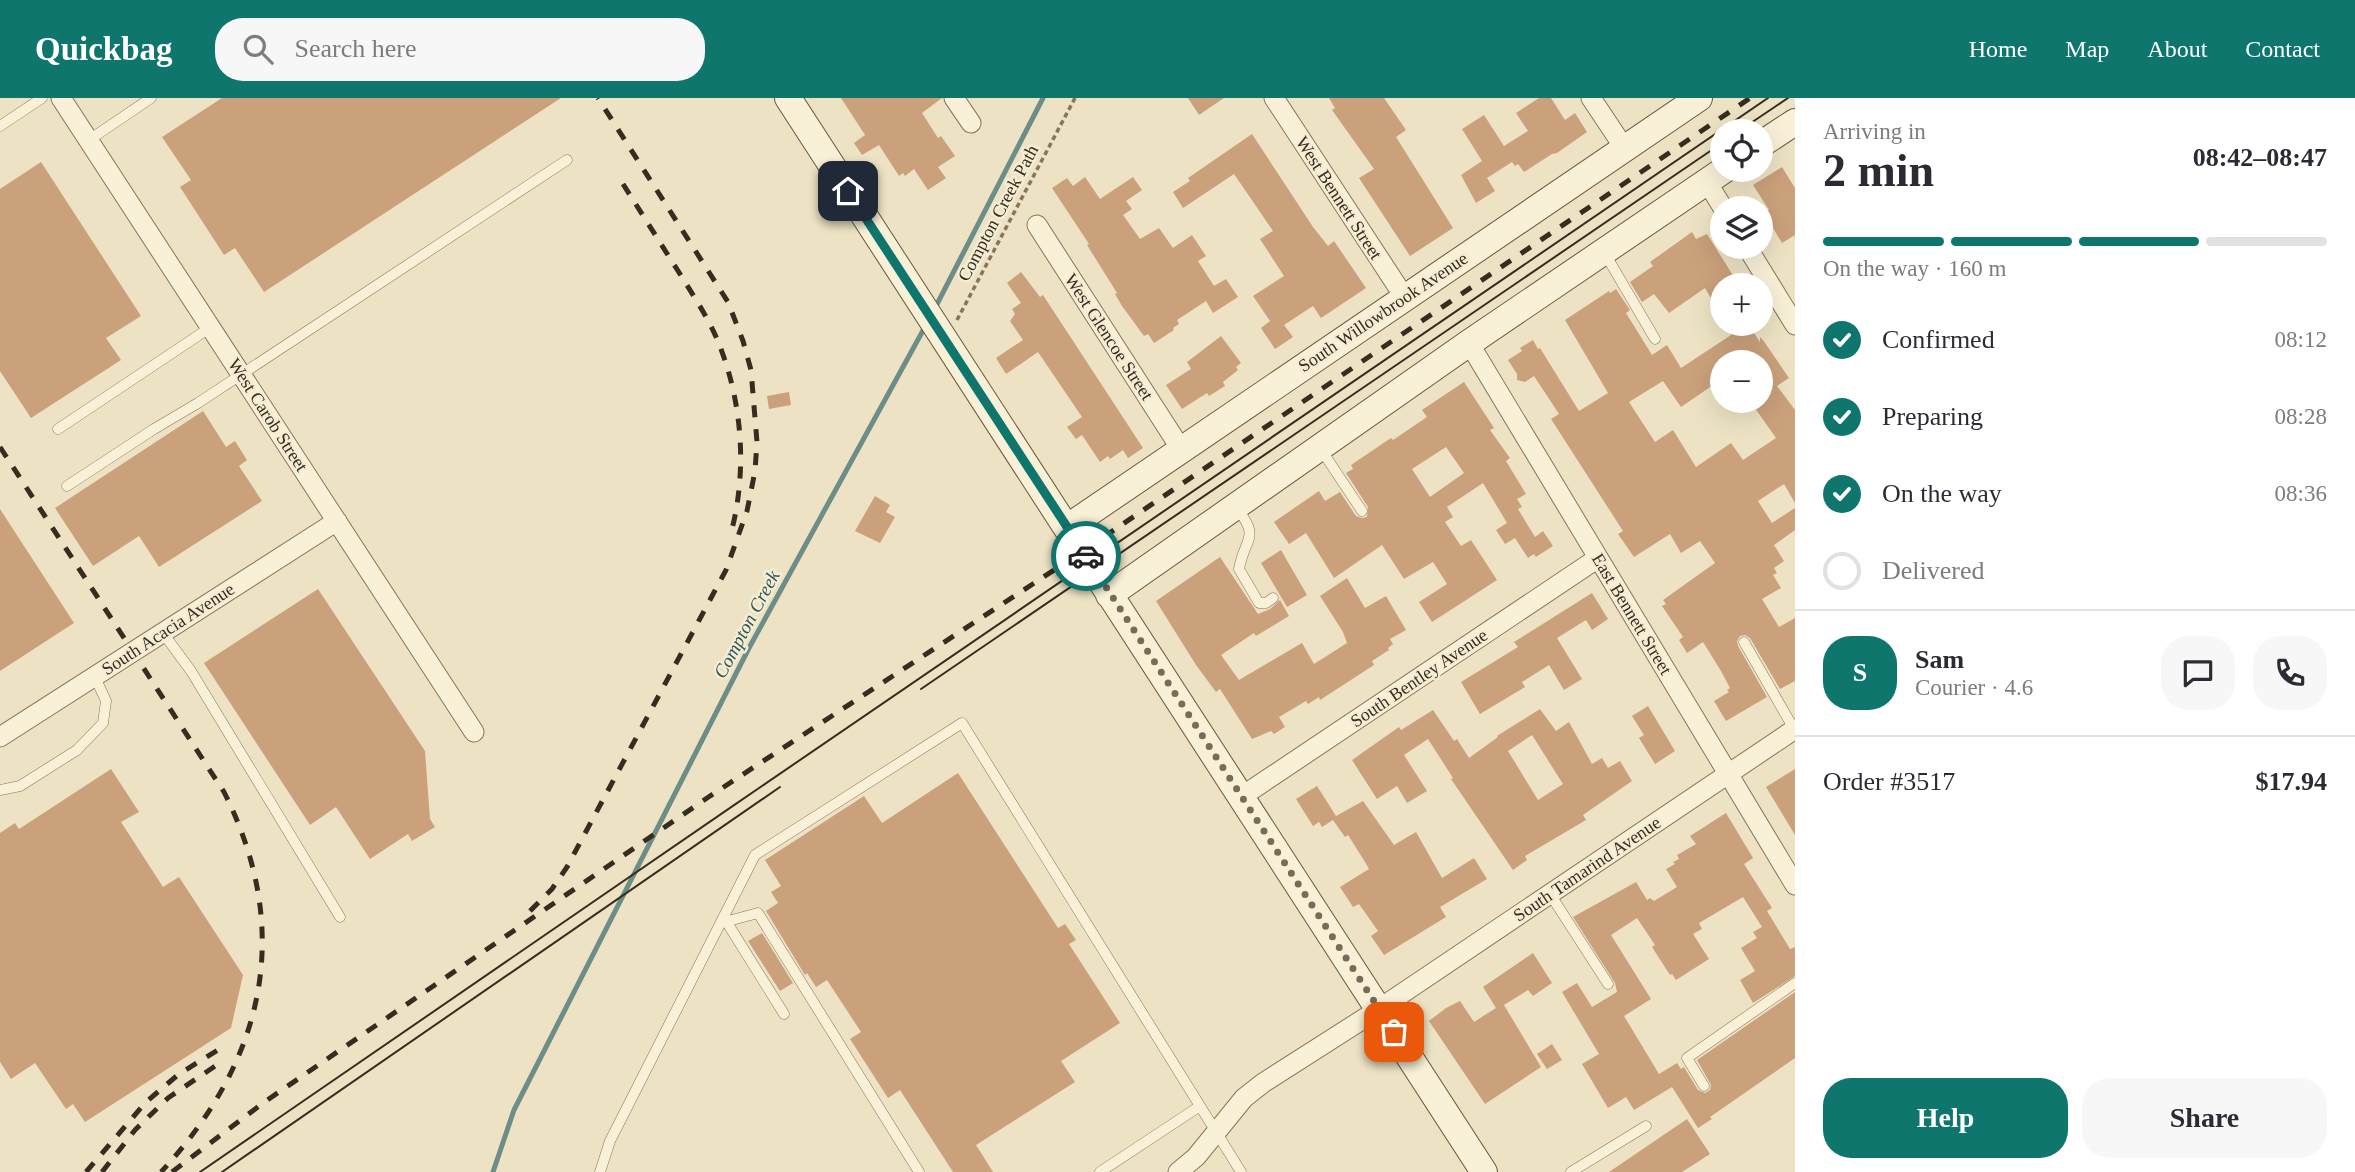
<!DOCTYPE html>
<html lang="en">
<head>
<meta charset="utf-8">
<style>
  body { margin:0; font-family:"Times New Roman",serif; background:#f7f7f7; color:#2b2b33; height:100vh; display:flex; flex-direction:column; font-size:26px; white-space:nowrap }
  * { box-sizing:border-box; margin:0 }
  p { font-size:23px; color:#7c7c81 }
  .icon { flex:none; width:38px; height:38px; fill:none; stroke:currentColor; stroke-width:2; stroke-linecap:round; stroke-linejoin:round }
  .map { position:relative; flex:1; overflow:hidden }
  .drawer { display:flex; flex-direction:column; background:#fff; width:560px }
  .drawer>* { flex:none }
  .tools { position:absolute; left:1710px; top:21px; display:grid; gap:14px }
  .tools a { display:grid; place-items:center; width:63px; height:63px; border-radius:50%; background:#fff; box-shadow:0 7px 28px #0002; font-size:35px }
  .pin { position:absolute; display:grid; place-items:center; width:60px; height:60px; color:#fff; margin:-30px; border-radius:14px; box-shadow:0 4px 10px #0006 }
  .courier { position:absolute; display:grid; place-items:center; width:70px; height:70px; margin:-35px; border:5px solid #0f766e; border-radius:50%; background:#fff; color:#222; box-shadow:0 2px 9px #0007 }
  .summary em { font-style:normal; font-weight:700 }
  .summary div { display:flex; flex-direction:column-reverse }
  .summary { display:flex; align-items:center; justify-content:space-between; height:119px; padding:0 28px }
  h1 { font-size:46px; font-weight:700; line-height:52px }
  .bar { display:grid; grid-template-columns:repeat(4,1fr); gap:10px 7px; align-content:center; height:84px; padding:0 28px }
  .bar i { height:9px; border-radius:5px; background:#e1e1e2 }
  .bar .on { background:#0f766e }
  .bar p { grid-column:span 4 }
  .line { display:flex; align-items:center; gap:18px; padding:0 28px; border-top:2px solid #e1e1e2 }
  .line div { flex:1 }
  .round { display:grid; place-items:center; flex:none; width:74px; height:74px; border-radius:28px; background:#f7f7f7 }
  ol { padding:0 28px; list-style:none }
  li { display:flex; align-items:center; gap:21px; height:77px }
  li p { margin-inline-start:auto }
  li .icon { padding:7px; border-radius:50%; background:#0f766e; color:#fff; stroke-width:4 }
  li:last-child { color:#7c7c81 }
  li i { width:38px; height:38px; border:4px solid #e1e1e2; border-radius:50% }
  .cta { display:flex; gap:14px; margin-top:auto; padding:14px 28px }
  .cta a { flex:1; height:80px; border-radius:28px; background:#0f766e; color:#fff; font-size:28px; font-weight:700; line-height:80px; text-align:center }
  .cta a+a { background:#f7f7f7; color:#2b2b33 }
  header { display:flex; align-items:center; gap:42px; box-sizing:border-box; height:98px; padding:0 35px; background:#0f766e; color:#fff }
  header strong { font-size:33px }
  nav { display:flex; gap:38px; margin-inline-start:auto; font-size:24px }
  .search { width:490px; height:63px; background:#f7f7f7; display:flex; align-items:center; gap:18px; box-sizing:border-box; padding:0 24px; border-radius:28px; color:#7c7c81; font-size:26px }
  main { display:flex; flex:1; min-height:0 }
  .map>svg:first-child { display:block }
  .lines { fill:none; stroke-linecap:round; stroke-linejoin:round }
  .stream { stroke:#6d8e88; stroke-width:5 }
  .building { fill:#caa17b; fill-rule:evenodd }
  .lane-casing { stroke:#87755b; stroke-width:11 }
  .street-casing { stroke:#87755b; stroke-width:21 }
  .secondary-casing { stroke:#69563e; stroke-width:28 }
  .path { stroke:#87755b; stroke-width:3.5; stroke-dasharray:5 3.5; stroke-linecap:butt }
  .lane { stroke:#f8f0d7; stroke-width:10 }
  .street { stroke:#f8f0d7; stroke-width:19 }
  .secondary { stroke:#f8f0d7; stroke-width:26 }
  .tram { stroke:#372c1f; stroke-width:2 }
  .rail { stroke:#372c1f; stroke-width:5; stroke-dasharray:12 12; stroke-linecap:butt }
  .done { stroke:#776c59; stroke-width:7; stroke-dasharray:0 12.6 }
  .route { stroke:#0f766e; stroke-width:9 }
  .labels { text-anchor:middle; stroke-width:5; stroke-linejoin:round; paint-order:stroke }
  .street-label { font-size:18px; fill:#372c1f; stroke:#f4edd4 }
  .water-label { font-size:19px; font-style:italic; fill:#2e5757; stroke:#f4edd4 }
</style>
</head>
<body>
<header>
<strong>Quickbag</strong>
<div class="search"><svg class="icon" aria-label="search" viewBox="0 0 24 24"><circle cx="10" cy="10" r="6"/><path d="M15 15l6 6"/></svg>Search here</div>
<nav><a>Home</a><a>Map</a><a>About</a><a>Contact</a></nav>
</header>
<main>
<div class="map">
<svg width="1795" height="1074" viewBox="0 0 1795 1074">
  <rect width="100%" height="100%" fill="#ede3c4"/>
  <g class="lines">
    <path class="stream" d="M934,212L1043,0
      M493,1074L514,1012L749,550L926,227"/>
  </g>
  <path class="building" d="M222,0H561L264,194L235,150L224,157L180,89L191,82L162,39Z
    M841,0H942L922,15L938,40L941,38L955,58L938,69L946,80L928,92L914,71L905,78L903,75L899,78L879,47L862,57L854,45L865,37Z
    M1188,0H1224L1199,17Z
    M1329,0H1384L1406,32L1396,39L1453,130L1410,158L1359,80L1374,71L1332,12L1335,10Z
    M1539,0H1551L1565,22L1575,15L1587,34L1557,55L1552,56L1524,74L1518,66L1515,68L1512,64L1487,80L1495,93L1476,105L1461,77L1482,63L1462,31L1484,17L1504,48L1528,33L1516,15Z
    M1252,36L1313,129L1328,148L1334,143L1366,190L1321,220L1313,208L1284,227L1293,239L1275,251L1261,230L1270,223L1253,198L1284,178L1260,141L1273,133L1234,76L1183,110L1173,94L1190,83L1188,80Z
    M41,64L141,218L106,240L121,262L31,320L0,273V91Z
    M1782,69L1795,90V137L1782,145L1764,115L1769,112L1753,87Z
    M1085,79L1100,101L1133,79L1142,92L1126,103L1132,111L1123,117L1140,141L1159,130L1173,150L1192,137L1206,158L1198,163L1214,188L1226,181L1238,199L1213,215L1206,203L1177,222L1179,226L1173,230L1174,232L1154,245L1148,236L1144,238L1122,208L1115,196L1117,195L1087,147L1089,146L1052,90L1067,80L1073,88Z
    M1692,134L1696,141L1707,136L1739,187H1722V219L1705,190L1669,215L1654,196L1642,204L1630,184L1653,168L1650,164Z
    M1021,174L1040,199L1043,197L1143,350L1128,360L1123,352L1110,361L1108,358L1100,364L1082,337L1076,341L1067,329L1082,319L1038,254L1006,276L996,260L1023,242L1010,223L1015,216L1012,211L1021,205L1007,185Z
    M1616,191L1630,212L1626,215L1652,257L1667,247L1681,270L1731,237L1724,226H1748L1760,244V239L1763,242L1789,280L1777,288L1795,312V405L1784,386L1758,403L1772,425L1795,410V432L1774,447L1784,463L1774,470L1777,475L1773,477L1781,490L1762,501L1779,529L1795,520V583L1780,591L1750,540L1745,537L1740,538L1737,543L1738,548L1767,599L1726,623L1714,603L1729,594L1727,592L1730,590L1721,573L1703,544L1687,555L1679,542L1683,539L1662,508L1666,506L1663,502L1715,465L1700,443L1681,455L1670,436L1634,459L1618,436L1623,433L1551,321L1559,316L1534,278L1525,284L1517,282V276L1508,262L1522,253L1520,250L1533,242L1538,251L1540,250L1579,313L1608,295L1565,222L1609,193L1610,195ZM1722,264H1760V303H1750L1776,340L1743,362L1731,345L1696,369L1673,332L1655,344L1629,304L1663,283L1681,309L1722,281Z
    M1221,238L1241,265L1236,269L1238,272L1223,284L1225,288L1209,298L1207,295L1182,311L1166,287L1191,271L1187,264Z
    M1464,284L1494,330L1490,332L1510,360L1506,363L1526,396L1517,401L1522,409L1518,411L1535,439L1543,433L1553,448L1536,459L1534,456L1528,460L1515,440L1505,446L1496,432L1507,425L1483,385L1447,409L1453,419L1445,424L1461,448L1471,442L1497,482L1432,524L1419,504L1447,486L1433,464L1404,481L1382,447L1334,480L1306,435L1289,446L1274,424L1319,393L1325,403L1340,394L1356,418L1362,420L1367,419L1368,409L1346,375L1353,371L1351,367L1391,340L1393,342L1427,319L1422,312ZM1446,349L1464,375L1430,399L1412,371Z
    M789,294L791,307L769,311L767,298Z
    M203,313L226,349L235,343L247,362L239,368L262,403L159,469L139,438L93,468L55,410Z
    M875,398L890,407L886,414L895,419L880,445L855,433Z
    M0,411L74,525L0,573Z
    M1281,452L1307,497L1287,509L1261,465Z
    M1220,459L1258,516L1270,511L1280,502L1289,518L1256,538L1254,535L1221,557L1239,582L1302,545L1314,566L1347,545L1343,534L1320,498L1347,480L1365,510L1386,498L1406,532L1390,541L1393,546L1388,550L1389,552L1372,563L1374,567L1320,602L1319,599L1308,606L1306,603L1279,619L1285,629L1274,636L1271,633L1252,641L1220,591L1216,594L1196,567L1156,503Z
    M318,491L425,653L430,721L435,729L412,743L408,736L370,761L336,709L310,727L204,565Z
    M1592,495L1608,521L1592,532L1586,522L1557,540L1582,581L1564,592L1549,567L1522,584L1525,589L1480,616L1461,584L1518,549L1514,544Z
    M1648,608L1675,653L1655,666L1639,640L1644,637L1632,618Z
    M1540,611L1556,633L1569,624L1592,666L1602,660L1608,670L1620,663L1632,683L1583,717L1586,722L1525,758L1527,762L1513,772L1451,681L1453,680L1428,641L1404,657L1427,693L1407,705L1397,688L1377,701L1352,662L1399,629L1401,632L1433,612L1454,643L1457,641L1469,660L1498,639L1497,638ZM1532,637L1563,686L1538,702L1508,653Z
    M111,671L139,714L121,724L163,789L179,779L243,877L231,930L85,1024L73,1006L66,1011L35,965L11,981L0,964V735L15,725L19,731Z
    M1795,671V737L1766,689Z
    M958,675L1058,830L1065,826L1076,842L1069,846L1120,925L1061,963L1075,984L976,1047L993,1074H953L900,992L888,1000L850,941L861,934L827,882L816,889L807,875L805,877L766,813L778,805L771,794L781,788L765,762L864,698L882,725Z
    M1317,688L1336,718L1363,703L1394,747L1416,734L1442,780L1474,760L1487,781L1440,809L1446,819L1384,857L1371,838L1378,833L1359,806L1353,809L1340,789L1369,771L1365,764L1348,737L1345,739L1333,722L1322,729L1319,724L1313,728L1296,701Z
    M1726,715L1753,760L1744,766L1772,810L1767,813L1790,851L1795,849V878L1753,905L1740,882L1755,873L1741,850L1757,840L1753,834L1762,829L1743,799L1699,825L1702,831L1693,836L1709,861L1676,882L1672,876L1670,877L1652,849L1655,847L1637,820L1611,837L1651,901L1624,918L1659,976L1677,965L1681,971L1684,969L1698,992L1705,995L1710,992L1711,987L1697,962L1795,894V960L1710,1019L1712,1021L1698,1030L1672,989L1634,1012L1626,999L1608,1010L1582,966L1599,956L1562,894L1577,885L1592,909L1617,894L1615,885L1573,819L1636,784L1647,802L1650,800L1654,803L1677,789L1666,771L1675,766L1673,764L1679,761L1677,757L1696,746L1690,738Z
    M762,835L793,885L780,893L748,843Z
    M1533,855L1552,885L1533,898L1528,892L1504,907L1541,969L1485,1006L1429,923L1446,910L1460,903L1474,924L1496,910L1483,889Z
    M1552,946L1562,962L1547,971L1537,956Z
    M1687,1021L1710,1056L1682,1074H1609Z"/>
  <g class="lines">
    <defs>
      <path id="lane" d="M0,28L42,0
        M89,42L151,0
        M1604,154L1655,241
        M58,331L211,229
        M1320,350L1362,413
        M67,388L154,331L198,305L567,62
        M1236,409C1261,441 1245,438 1239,471L1259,505H1266L1273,500
        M163,535L191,573L340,819
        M1744,544L1794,631
        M0,692L20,688L77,652L103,625L106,603L95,579
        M1550,796L1608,886
        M726,823L784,916
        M721,825L758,815L919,1074
        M1704,988L1687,960L1795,885
        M600,1074L610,1043L755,757L962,625L1241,1074
        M1100,1074L1200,1008
        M1571,1074L1646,1028"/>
      <path id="street" d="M61,0L474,634
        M954,0L971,25
        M1274,0L1405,200
        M1591,0L1625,51
        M1707,84L1723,110
        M1037,127L1181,351
        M1747,149L1795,227
        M1469,245L1795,787
        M0,639L337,423
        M1241,699L1598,460
        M1178,1074L1196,1059L1244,1000L1263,985L1379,911L1795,631"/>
      <path id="secondary" d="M788,0L1484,1074
        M1760,47L1795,24
        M1068,429L1699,0
        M1109,497L1469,245L1724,72"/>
    </defs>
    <use href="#lane" class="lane-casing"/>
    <use href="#street" class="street-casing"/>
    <use href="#secondary" class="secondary-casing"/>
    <path class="path" d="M957,222L1075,0"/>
    <use href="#lane" class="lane"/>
    <use href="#street" class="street"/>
    <use href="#secondary" class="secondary"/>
    <path class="tram" d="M1739,33L1788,0
      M921,591L1722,45
      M200,1074C722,715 1244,357 1768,0
      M222,1074L780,689"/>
    <path class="rail" d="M623,86C642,116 661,146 680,176C693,197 707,218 717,241C742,301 748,371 731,435
      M0,349L224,694C294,833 265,962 161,1074
      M530,813L552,791L567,769L726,472L747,413L755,373L757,344L751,272L743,243L728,204L598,0
      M86,1074L146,1004L179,976L218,952
      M102,1074L135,1032L168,1000L224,962
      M172,1074L263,1005L710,698L1083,453L1750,0"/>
  </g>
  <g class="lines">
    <path class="done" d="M1086,458L1394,934"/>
    <path class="route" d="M848,93L1086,458"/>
  </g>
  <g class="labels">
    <g class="street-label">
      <text transform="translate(1339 100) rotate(57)" y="6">West Bennett Street</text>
      <text transform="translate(998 115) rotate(-62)" y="6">Compton Creek Path</text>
      <text transform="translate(1383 214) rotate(-34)" y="6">South Willowbrook Avenue</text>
      <text transform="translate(1109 239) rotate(57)" y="6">West Glencoe Street</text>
      <text transform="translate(268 317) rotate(57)" y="6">West Carob Street</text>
      <text transform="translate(1632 516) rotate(59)" y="6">East Bennett Street</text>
      <text transform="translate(168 531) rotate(-33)" y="6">South Acacia Avenue</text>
      <text transform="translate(1419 580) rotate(-34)" y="6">South Bentley Avenue</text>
      <text transform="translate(1587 771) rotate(-34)" y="6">South Tamarind Avenue</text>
    </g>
    <g class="water-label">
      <text transform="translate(746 526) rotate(-62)" y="7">Compton Creek</text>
    </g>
  </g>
</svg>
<div class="tools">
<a><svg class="icon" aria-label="locate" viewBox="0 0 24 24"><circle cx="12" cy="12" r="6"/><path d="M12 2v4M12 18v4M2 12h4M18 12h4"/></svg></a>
<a><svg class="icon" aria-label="layers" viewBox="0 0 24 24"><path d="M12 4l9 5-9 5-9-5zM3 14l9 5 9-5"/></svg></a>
<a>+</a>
<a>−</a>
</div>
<div class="pin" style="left:1394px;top:934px;background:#ea580c"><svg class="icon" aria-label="bag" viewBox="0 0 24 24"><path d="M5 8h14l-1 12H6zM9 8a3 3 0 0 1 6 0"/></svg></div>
<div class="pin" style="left:848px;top:93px;background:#1f2937"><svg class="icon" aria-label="home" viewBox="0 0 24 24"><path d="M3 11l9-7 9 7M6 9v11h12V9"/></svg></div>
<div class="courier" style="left:1086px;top:458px"><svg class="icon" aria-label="car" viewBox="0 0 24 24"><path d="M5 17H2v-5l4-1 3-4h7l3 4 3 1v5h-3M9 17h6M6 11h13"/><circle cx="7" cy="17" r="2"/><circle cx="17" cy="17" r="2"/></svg></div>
</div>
<section class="drawer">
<div class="summary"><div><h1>2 min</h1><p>Arriving in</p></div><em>08:42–08:47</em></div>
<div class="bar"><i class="on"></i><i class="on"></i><i class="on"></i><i></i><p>On the way · 160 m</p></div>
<ol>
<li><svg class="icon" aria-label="check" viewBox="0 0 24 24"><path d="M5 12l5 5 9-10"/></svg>Confirmed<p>08:12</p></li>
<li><svg class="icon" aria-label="check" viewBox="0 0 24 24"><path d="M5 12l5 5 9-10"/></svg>Preparing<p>08:28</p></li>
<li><svg class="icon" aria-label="check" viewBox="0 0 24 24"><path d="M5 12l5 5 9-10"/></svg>On the way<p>08:36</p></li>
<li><i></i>Delivered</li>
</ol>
<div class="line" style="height:126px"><b class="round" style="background:#0f766e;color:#fff">S</b><div><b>Sam</b><p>Courier · 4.6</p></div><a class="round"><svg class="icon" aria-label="chat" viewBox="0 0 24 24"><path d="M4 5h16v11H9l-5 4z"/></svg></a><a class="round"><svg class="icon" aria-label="phone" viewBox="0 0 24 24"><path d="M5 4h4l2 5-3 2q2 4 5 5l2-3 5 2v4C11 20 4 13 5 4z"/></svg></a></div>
<div class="line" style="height:91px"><div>Order #3517</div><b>$17.94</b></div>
<div class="cta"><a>Help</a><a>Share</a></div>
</section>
</main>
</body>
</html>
